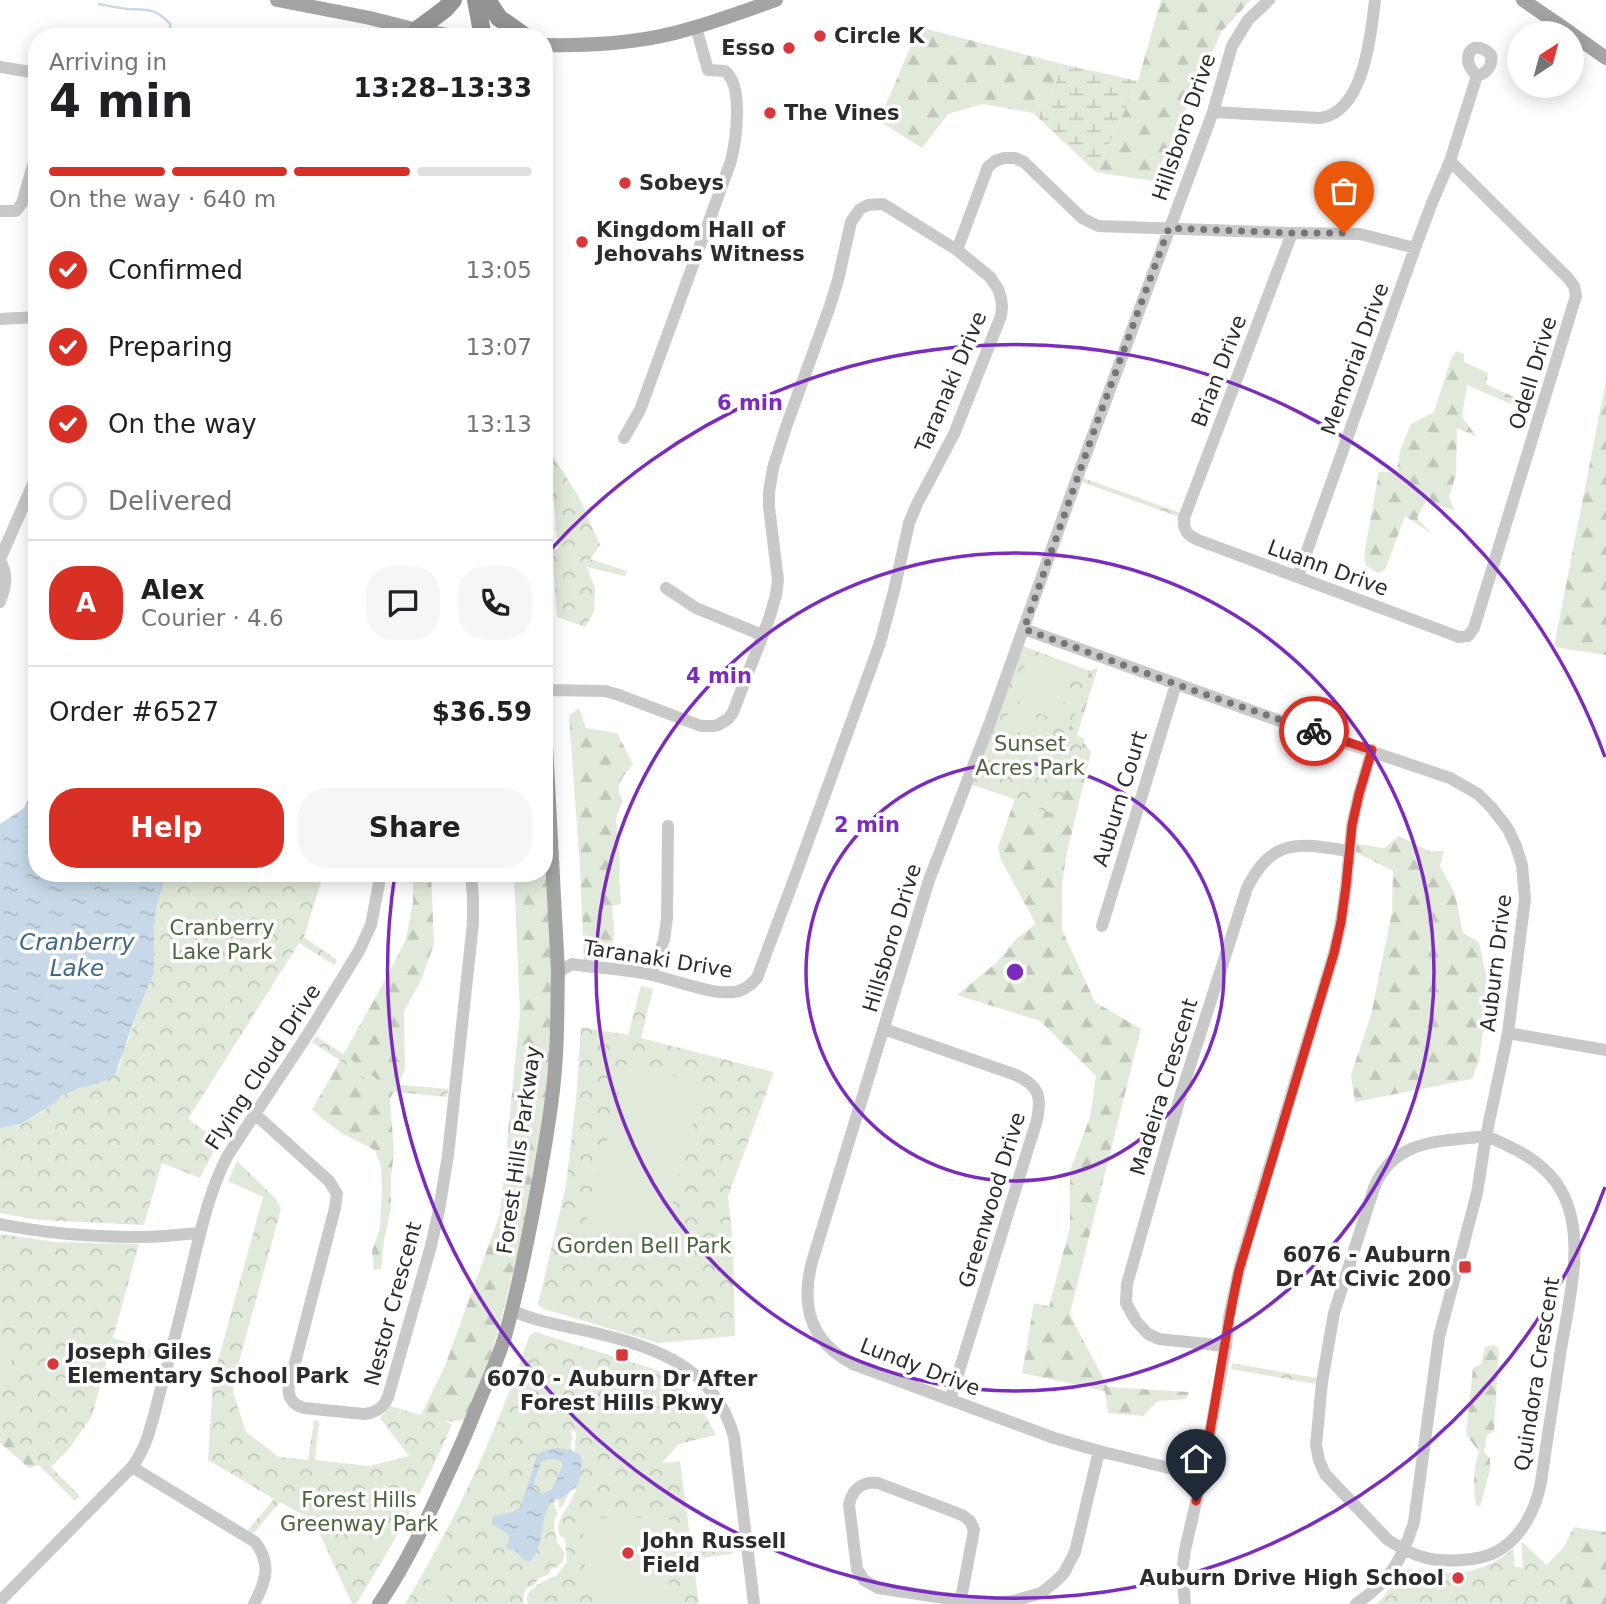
<!DOCTYPE html>
<html lang="en">
<head>
<meta charset="utf-8">
<style>
  body { margin:0; font-family:"DejaVu Sans",sans-serif; background:#f6f6f6; color:#202124; height:100vh; display:flex; flex-direction:column; font-size:26px; white-space:nowrap }
  * { box-sizing:border-box; margin:0 }
  p { font-size:23px; color:#757577 }
  .icon { flex:none; width:38px; height:38px; fill:none; stroke:currentColor; stroke-width:2; stroke-linecap:round; stroke-linejoin:round }
  .map { position:relative; flex:1; overflow:hidden }
  .details { position:absolute; left:28px; top:28px; width:525px; height:854px; display:flex; flex-direction:column; background:#fff; border-radius:28px; box-shadow:0 4px 18px #0003 }
  .details>* { flex:none }
  .needle { width:46px; rotate:36deg }
  .tools { position:absolute; left:1507px; top:21px; display:grid; gap:14px }
  .tools a { display:grid; place-items:center; width:77px; height:77px; border-radius:50%; background:#fff; box-shadow:0 4px 18px #0003; font-size:35px }
  .pin { position:absolute; display:grid; place-items:center; width:60px; height:60px; color:#fff; margin:-72px -30px; border-radius:50% 50% 50% 0; rotate:-45deg; box-shadow:0 0 7px #0007 }
  .pin .icon { rotate:45deg }
  .courier { position:absolute; display:grid; place-items:center; width:70px; height:70px; margin:-35px; border:5px solid #d93025; border-radius:50%; background:#fff; color:#222; box-shadow:0 2px 9px #0007 }
  .overview em { font-style:normal; font-weight:800 }
  .overview div { display:flex; flex-direction:column-reverse }
  .overview { display:flex; align-items:center; justify-content:space-between; height:119px; padding:0 21px }
  h1 { font-size:46px; font-weight:800; line-height:52px }
  .bar { display:grid; grid-template-columns:repeat(4,1fr); gap:10px 7px; align-content:center; height:84px; padding:0 21px }
  .bar i { height:9px; border-radius:5px; background:#e0e0e0 }
  .bar .active { background:#d93025 }
  .bar p { grid-column:span 4 }
  .line { display:flex; align-items:center; gap:18px; padding:0 21px; border-top:2px solid #e0e0e0 }
  .line div { flex:1 }
  .round { display:grid; place-items:center; flex:none; width:74px; height:74px; border-radius:28px; background:#f6f6f6 }
  ol { padding:0 21px; list-style:none }
  li { display:flex; align-items:center; gap:21px; height:77px }
  li p { margin-inline-start:auto }
  li .icon { padding:7px; border-radius:50%; background:#d93025; color:#fff; stroke-width:4 }
  li:last-child { color:#757577 }
  li i { width:38px; height:38px; border:4px solid #e0e0e0; border-radius:50% }
  .action { display:flex; gap:14px; margin-top:auto; padding:14px 21px }
  .action a { flex:1; height:80px; border-radius:28px; background:#d93025; color:#fff; font-size:28px; font-weight:800; line-height:80px; text-align:center }
  .action a+a { background:#f6f6f6; color:#202124 }
  .map>svg:first-child { display:block }
  .forest { fill:url(#forest-firs) }
  .wetland { fill:url(#wetland-marsh) }
  .park { fill:url(#park-crowns) }
  .pitch { fill:#e1e9da }
  .water { fill:url(#water-ripples); fill-rule:evenodd }
  .lines { fill:none; stroke-linecap:round; stroke-linejoin:round }
  .stream { stroke:#c7d9e8; stroke-width:2.5 }
  .minor { stroke:#c9c9c9; stroke-width:12 }
  .major { stroke:#a4a4a4; stroke-width:14 }
  .highway { stroke:#939393; stroke-width:18 }
  .done { stroke:#767676; stroke-width:7; stroke-dasharray:0 12.6 }
  .route { stroke:#d93025; stroke-width:9 }
  .ring { fill:none; stroke:#7b2cbf; stroke-width:3.5 }
  .poi-dot { fill:#d8383c; stroke:#fff; stroke-width:2.5 }
  .labels { text-anchor:middle; stroke-width:7; stroke-linejoin:round; paint-order:stroke }
  .poi-label { font-size:21px; font-weight:bold; fill:#2c2c2c; stroke:#fff; text-anchor:start }
  .street-label { font-size:21px; fill:#2c2c2c; stroke:#fff }
  .park-label { font-size:21px; fill:#4d643d; stroke:#fff }
  .water-label { font-size:23px; font-style:italic; fill:#406887; stroke:#fff }
  .centre { fill:#7b2cbf; stroke:#fff; stroke-width:3.5 }
  .ring-label { font-size:21px; text-anchor:middle; font-weight:bold; fill:#7b2cbf; stroke:#fff; stroke-width:7; stroke-linejoin:round; paint-order:stroke }
</style>
</head>
<body>
<div class="map">
<svg width="1606" height="1604" viewBox="0 0 1606 1604">
  <defs>
    <pattern id="forest-firs" width="22" height="20" patternUnits="userSpaceOnUse" patternTransform="scale(1.75)"><rect width="22" height="20" fill="#e1e9da"/><path d="M5 1l3.5 6h-7zM16 11l3.5 6h-7z" fill="#c1c8bb"/></pattern>
    <pattern id="wetland-marsh" width="20" height="14" patternUnits="userSpaceOnUse" patternTransform="scale(1.75)"><rect width="20" height="14" fill="#e1e9da"/><path d="M1 5h8M5 5V1M11 12h8M15 12V8" fill="none" stroke="#c1c8bb"/></pattern>
    <pattern id="park-crowns" width="20" height="18" patternUnits="userSpaceOnUse" patternTransform="scale(1.75)"><rect width="20" height="18" fill="#e1e9da"/><path d="M2 6a3 3 0 1 1 6 0M12 15a3 3 0 1 1 6 0" fill="none" stroke="#c1c8bb"/></pattern>
    <pattern id="water-ripples" width="26" height="14" patternUnits="userSpaceOnUse" patternTransform="scale(1.75)"><rect width="26" height="14" fill="#c7d9e8"/><path d="M2 4q2-2 4 0t4 0M15 11q2-2 4 0t4 0" fill="none" stroke="#abbac7"/></pattern>
  </defs>
  <rect width="100%" height="100%" fill="#fff"/>
  <path class="forest" d="M1161,0H1251L1222,31L1153,181L1096,172L1138,81Z
    M919,27L1062,64L1054,88L1033,113L983,104L948,114L922,148L879,121Z
    M1456,351L1464,354V362L1488,373L1486,384L1516,398V406L1467,385L1462,417L1477,437L1457,428L1456,475L1449,497L1455,511L1426,501L1417,518L1432,534L1405,516L1385,570L1378,573L1366,566L1364,555L1379,472H1397L1400,451L1411,424L1434,412L1451,359Z
    M1606,380V655L1554,647Z
    M1098,667L1077,735L1091,752L1066,857L1062,884V930L1095,1002L1141,1029L1070,1313L1075,1325L1108,1387L1189,1392L1186,1399L1158,1401L1143,1416L1108,1413L1105,1391L1022,1373L1034,1303L1049,1307L1070,1226V1171L1090,1117L1096,1076L1040,1021L957,995L996,963L1017,938L1036,924L1001,860L998,847L1015,799L972,785L982,757L1069,680Z
    M579,708L586,728L617,733L633,764C624,776 612,786 623,800L616,818L620,866L619,877L621,904L612,906L614,931L612,958L584,960L580,867L569,716Z
    M544,783L552,918L553,1051L538,1178L488,1368L468,1420L444,1422L421,1415L445,1366L500,1214L520,1013L514,873H544Z
    M1399,836L1431,852L1444,851L1440,866L1455,894L1463,933L1479,942L1489,990L1479,1061L1472,1079L1355,1102L1351,1075L1371,1015L1392,912L1393,871L1355,852L1357,844L1384,848Z
    M413,873H431L434,944L421,980L404,1011L405,1070L390,1099L394,1152L391,1177V1208L384,1241L381,1269L374,1270L372,1251L380,1228L382,1188L381,1167L375,1150L341,1133L312,1110L387,977L406,939L413,902Z
    M1493,1345L1498,1347L1499,1354L1498,1360L1494,1431L1487,1435L1484,1452L1490,1458V1470L1480,1506H1476C1474,1487 1472,1470 1479,1452L1466,1434L1473,1368L1481,1364L1485,1347Z
    M0,1411L49,1462L29,1468L0,1443Z
    M1574,1527L1606,1532V1604H1516L1496,1564L1542,1570L1564,1547Z"/>
  <path class="wetland" d="M1062,64L1138,81L1096,172L1033,113L1054,88Z"/>
  <path class="park" d="M544,452L551,453L579,497L600,545L590,559L627,571L625,576L587,567L595,588L594,612L585,627L557,617L552,549H558L554,503L544,463Z
    M1083,478L1181,513L1179,517L1082,482Z
    M1023,646L1090,671L1068,732L1085,739L1056,815L973,784Z
    M167,873H322L321,882L304,937L337,960L334,965L299,943L188,1119L219,1141L200,1178L162,1163L144,1225L39,1220L0,1213V1128C7,1126 16,1127 23,1123C36,1116 51,1107 61,1096L119,1068L124,1048L129,1039L138,1010L154,973V928L157,905Z
    M641,986L653,989L641,1038L774,1072L728,1196L733,1244L735,1336L658,1343L544,1309L538,1305L566,1185L576,1100L581,1027L628,1035Z
    M316,1036L365,1069L381,1083L448,1089L447,1097L376,1090L350,1067L312,1042Z
    M237,1161L276,1199L281,1209L239,1362L233,1392L246,1432L279,1457L308,1460L314,1420L319,1421L315,1460L369,1466L409,1456L380,1418L390,1406L452,1424C426,1487 392,1546 356,1604H352L314,1521L280,1502L253,1534L248,1530L274,1499L208,1460L213,1379L263,1197L228,1181Z
    M0,1234L56,1242L139,1244L113,1338L152,1350L150,1358L111,1347L92,1416L68,1450L51,1467L80,1496L75,1501L0,1427Z
    M535,1332L654,1369L668,1376L681,1385L693,1398L702,1409L716,1435L679,1444L662,1463L680,1461L692,1552L731,1547L732,1554L693,1559L699,1604H528C527,1599 526,1596 529,1592C534,1586 549,1578 556,1576L567,1562L565,1539L560,1536C553,1519 570,1509 574,1493L576,1492L574,1487C575,1469 574,1449 576,1433L572,1429L571,1434L573,1438L570,1445L573,1453L571,1489L562,1507H558L559,1502L557,1499L553,1504L558,1513L554,1521V1528L557,1542L562,1548L564,1554L563,1561L557,1567L552,1568L548,1575L539,1578L533,1586C523,1587 523,1596 524,1604H405C456,1519 498,1430 529,1336Z
    M1232,1363L1316,1378L1315,1384L1231,1369Z
    M1521,1541L1554,1572L1575,1548L1567,1604H1526Z
    M1513,1549L1518,1604H1377L1407,1569C1420,1569 1433,1572 1446,1573C1471,1574 1494,1565 1513,1549Z"/>
  <path class="pitch" d="M1029,653L1069,669L1072,676L1058,720L1027,709L1014,696Z
    M1010,708L1043,720L1037,739L1004,727Z
    M626,1064L702,1083L660,1254L583,1235Z
    M0,1352L13,1355L3,1394L0,1393Z
    M663,1517L676,1522L677,1534L666,1604C652,1604 636,1604 622,1604C581,1598 580,1549 585,1518Z
    M445,1565L458,1571L443,1604H421C421,1600 420,1596 421,1592C424,1580 440,1580 445,1565Z"/>
  <path class="water" d="M37,780V873H167L157,905L154,928V973L138,1010L116,1072L107,1080L85,1087H81L61,1096L55,1103L21,1124L0,1128V824L24,808Z
    M558,1448L571,1450L580,1455L582,1462L578,1485C573,1489 567,1495 560,1498C553,1501 556,1497 551,1503C540,1515 545,1542 532,1560L525,1561L514,1550L506,1548L509,1540V1535L492,1524V1520L494,1516L513,1512L521,1507L537,1455L545,1450ZM549,1459L560,1460L563,1465L552,1489L542,1494L534,1489V1483L541,1462Z"/>
  <g class="lines">
    <path class="stream" d="M99,4C109,6 118,8 128,9C148,10 156,8 170,24L171,37"/>
    <path class="minor" d="M0,67L37,73
      M1213,112L1320,118C1364,112 1371,35 1375,0
      M0,211H16L22,203L37,152
      M1292,233L1184,518C1183,530 1187,535 1198,540L1451,634L1458,637L1468,636L1474,628L1576,296L1574,286L1568,278L1450,161
      M957,250L988,167L995,161L1004,158H1015L1024,162L1082,218L1098,226L1292,233L1360,234L1415,248
      M0,319L37,317
      M624,438L640,410L731,161C736,140 744,86 725,71L708,70L696,27
      M0,559L37,475
      M0,560C8,575 6,586 0,602
      M1298,576L1415,248L1432,203L1450,161L1477,76C1487,73 1493,65 1491,55C1483,46 1468,43 1468,60C1468,66 1473,72 1477,76
      M666,588L696,608L762,635
      M1024,629L1266,716L1450,778L1478,794L1492,808L1508,829L1516,846L1522,865L1525,899L1508,1033L1486,1136L1477,1193L1439,1337L1414,1522C1402,1560 1390,1581 1356,1604
      M544,690L605,691L619,695L701,726H713L718,725L728,719L733,712L769,619L776,595L778,580L769,507V492L773,468L786,427L830,306L838,280L851,222L860,209L868,205L883,204L957,250L990,277L998,289L1001,298L1002,307L1001,316L954,434L917,504L909,523L894,591L880,643L796,874L757,978C751,985 744,991 734,992C711,995 672,979 648,974C623,969 597,968 572,964L558,972
      M1102,926L1176,684
      M651,975L664,940L667,918L668,826
      M884,1029L1016,1075C1039,1086 1042,1096 1037,1120L950,1400
      M1508,1033L1606,1050
      M256,1115L329,1181L337,1194L335,1208L289,1386C287,1397 293,1405 304,1408L364,1414C376,1413 383,1408 388,1397L431,1246L439,1210L448,1155L473,923V898L471,873
      M1486,1136C1515,1148 1546,1162 1562,1192C1587,1239 1568,1304 1560,1355C1554,1397 1547,1439 1541,1482C1536,1509 1521,1540 1494,1553C1477,1561 1441,1563 1423,1557C1411,1554 1399,1547 1388,1540L1325,1474L1319,1460L1316,1445L1322,1382L1334,1313L1374,1188C1394,1138 1441,1142 1486,1136Z
      M0,1224C48,1234 97,1237 146,1237C164,1237 182,1234 200,1233
      M511,1310C532,1320 555,1324 578,1329C646,1344 714,1362 734,1437L754,1604
      M1226,1346L1159,1339L1148,1334L1136,1321L1126,1303L1127,1284L1181,1094L1247,888C1273,837 1299,843 1348,851
      M132,1467L255,1542C272,1564 266,1581 254,1604
      M1202,1476L1099,1451L1054,1438L853,1364C811,1342 800,1307 812,1262L929,880L989,725L1077,478L1213,112L1232,46L1248,20L1269,0
      M961,1599L974,1530L970,1521L962,1515L878,1483C863,1481 852,1489 849,1505L857,1569L864,1580L878,1588L944,1598L999,1603L1013,1601L1041,1593L1055,1582L1064,1573L1075,1552L1099,1451
      M0,1601L132,1467C148,1446 153,1418 160,1392C172,1349 183,1306 193,1262C202,1226 210,1189 228,1155L308,1034L359,951L371,925L381,873
      M1185,1604L1182,1571L1185,1550L1202,1476L1226,1346L1229,1317L1239,1270L1251,1228L1334,953L1341,922L1346,886L1352,825L1359,794L1372,750"/>
    <path class="major" d="M277,0L370,18L417,30L460,37
      M1523,0L1571,33
      M1572,34L1606,58
      M544,45C592,46 643,43 689,29C718,21 747,10 776,0
      M379,1604C405,1566 425,1524 444,1482C457,1455 469,1427 480,1399C490,1376 501,1353 507,1329C522,1272 533,1215 543,1157C548,1128 553,1098 555,1068C558,1036 557,1004 558,972L544,707"/>
    <path class="highway" d="M476,0L483,37
      M487,0L499,18L526,37
      M417,30L445,9L453,0"/>
  </g>
  <g class="lines">
    <path class="done" d="M1314,731L1198,692L1024,629L1095,428L1169,228L1292,233H1344"/>
    <path class="route" d="M1196,1501C1214,1424 1222,1346 1239,1270L1334,953L1341,922L1346,886L1352,825L1359,794L1372,750L1314,731"/>
  </g>
  <g class="ring">
    <circle cx="1015" cy="972" r="209"/>
    <circle cx="1015" cy="972" r="419"/>
    <path d="M1605 1187A628 628 0 0 1 395 874M545 556A628 628 0 0 1 1605 757"/>
  </g>
  <g class="poi-dot">
    <circle cx="820" cy="36" r="7"/>
    <circle cx="789" cy="48" r="7"/>
    <circle cx="770" cy="113" r="7"/>
    <circle cx="625" cy="183" r="7"/>
    <circle cx="582" cy="242" r="7"/>
    <rect x="1458" y="1260" width="14" height="14" rx="3.5"/>
    <rect x="615" y="1348" width="14" height="14" rx="3.5"/>
    <circle cx="53" cy="1364" r="7"/>
    <circle cx="628" cy="1553" r="7"/>
    <circle cx="1458" cy="1578" r="7"/>
  </g>
  <g class="labels">
    <g class="poi-label">
      <text x="834" y="43">Circle K</text>
      <text x="775" y="55" text-anchor="end">Esso</text>
      <text x="784" y="120">The Vines</text>
      <text x="639" y="190">Sobeys</text>
      <text x="596" y="237">Kingdom Hall of<tspan x="596" dy="24">Jehovahs Witness</tspan></text>
      <text x="1451" y="1262" text-anchor="end">6076 - Auburn<tspan x="1451" dy="24">Dr At Civic 200</tspan></text>
      <text x="67" y="1359">Joseph Giles<tspan x="67" dy="24">Elementary School Park</tspan></text>
      <text x="622" y="1386" text-anchor="middle">6070 - Auburn Dr After<tspan x="622" dy="24">Forest Hills Pkwy</tspan></text>
      <text x="642" y="1548">John Russell<tspan x="642" dy="24">Field</tspan></text>
      <text x="1444" y="1585" text-anchor="end">Auburn Drive High School</text>
    </g>
    <g class="street-label">
      <text transform="translate(1184 127) rotate(-71)" y="7">Hillsboro Drive</text>
      <text transform="translate(1355 359) rotate(-70)" y="7">Memorial Drive</text>
      <text transform="translate(1219 371) rotate(-69)" y="7">Brian Drive</text>
      <text transform="translate(1533 373) rotate(-73)" y="7">Odell Drive</text>
      <text transform="translate(951 382) rotate(-67)" y="7">Taranaki Drive</text>
      <text transform="translate(1328 568) rotate(20)" y="7">Luann Drive</text>
      <text transform="translate(1120 799) rotate(-73)" y="7">Auburn Court</text>
      <text transform="translate(892 938) rotate(-73)" y="7">Hillsboro Drive</text>
      <text transform="translate(658 959) rotate(9)" y="7">Taranaki Drive</text>
      <text transform="translate(1496 963) rotate(-83)" y="7">Auburn Drive</text>
      <text transform="translate(263 1067) rotate(-57)" y="7">Flying Cloud Drive</text>
      <text transform="translate(1164 1087) rotate(-73)" y="7">Madeira Crescent</text>
      <text transform="translate(519 1150) rotate(-82)" y="7">Forest Hills Parkway</text>
      <text transform="translate(992 1200) rotate(-73)" y="7">Greenwood Drive</text>
      <text transform="translate(393 1304) rotate(-75)" y="7">Nestor Crescent</text>
      <text transform="translate(920 1367) rotate(21)" y="7">Lundy Drive</text>
      <text transform="translate(1537 1374) rotate(-81)" y="7">Quindora Crescent</text>
    </g>
    <g class="park-label">
      <text x="1030" y="751">Sunset<tspan x="1030" dy="24">Acres Park</tspan></text>
      <text x="222" y="935">Cranberry<tspan x="222" dy="24">Lake Park</tspan></text>
      <text x="644" y="1253">Gorden Bell Park</text>
      <text x="359" y="1507">Forest Hills<tspan x="359" dy="24">Greenway Park</tspan></text>
    </g>
    <g class="water-label">
      <text x="77" y="950">Cranberry<tspan x="77" dy="26">Lake</tspan></text>
    </g>
  </g>
  <circle cx="1015" cy="972" r="10" class="centre"/>
  <g class="ring-label">
    <text x="750" y="410">6 min</text>
    <text x="719" y="683">4 min</text>
    <text x="867" y="832">2 min</text>
  </g>
</svg>
<div class="tools">
<a><svg class="needle" viewBox="-14 -14 28 28"><path d="M0-13l5 13h-10z" fill="#e53935"/><path d="M0 13l5-13h-10z" fill="#757577"/></svg></a>
</div>
<div class="pin" style="left:1344px;top:233px;background:#ea580c"><svg class="icon" aria-label="bag" viewBox="0 0 24 24"><path d="M5 8h14l-1 12H6zM9 8a3 3 0 0 1 6 0"/></svg></div>
<div class="pin" style="left:1196px;top:1501px;background:#1f2937"><svg class="icon" aria-label="home" viewBox="0 0 24 24"><path d="M3 11l9-7 9 7M6 9v11h12V9"/></svg></div>
<div class="courier" style="left:1314px;top:731px"><svg class="icon" aria-label="bike" viewBox="0 0 24 24"><circle cx="6" cy="16" r="4"/><circle cx="18" cy="16" r="4"/><path d="M6 16l4-8h5l3 8M10 8l3 8H6M13 5h3"/></svg></div>
<section class="details">
<div class="overview"><div><h1>4 min</h1><p>Arriving in</p></div><em>13:28–13:33</em></div>
<div class="bar"><i class="active"></i><i class="active"></i><i class="active"></i><i></i><p>On the way · 640 m</p></div>
<ol>
<li><svg class="icon" aria-label="check" viewBox="0 0 24 24"><path d="M5 12l5 5 9-10"/></svg>Confirmed<p>13:05</p></li>
<li><svg class="icon" aria-label="check" viewBox="0 0 24 24"><path d="M5 12l5 5 9-10"/></svg>Preparing<p>13:07</p></li>
<li><svg class="icon" aria-label="check" viewBox="0 0 24 24"><path d="M5 12l5 5 9-10"/></svg>On the way<p>13:13</p></li>
<li><i></i>Delivered</li>
</ol>
<div class="line" style="height:126px"><b class="round" style="background:#d93025;color:#fff">A</b><div><b>Alex</b><p>Courier · 4.6</p></div><a class="round"><svg class="icon" aria-label="chat" viewBox="0 0 24 24"><path d="M4 5h16v11H9l-5 4z"/></svg></a><a class="round"><svg class="icon" aria-label="phone" viewBox="0 0 24 24"><path d="M5 4h4l2 5-3 2q2 4 5 5l2-3 5 2v4C11 20 4 13 5 4z"/></svg></a></div>
<div class="line" style="height:91px"><div>Order #6527</div><b>$36.59</b></div>
<div class="action"><a>Help</a><a>Share</a></div>
</section>
</div>
</body>
</html>
